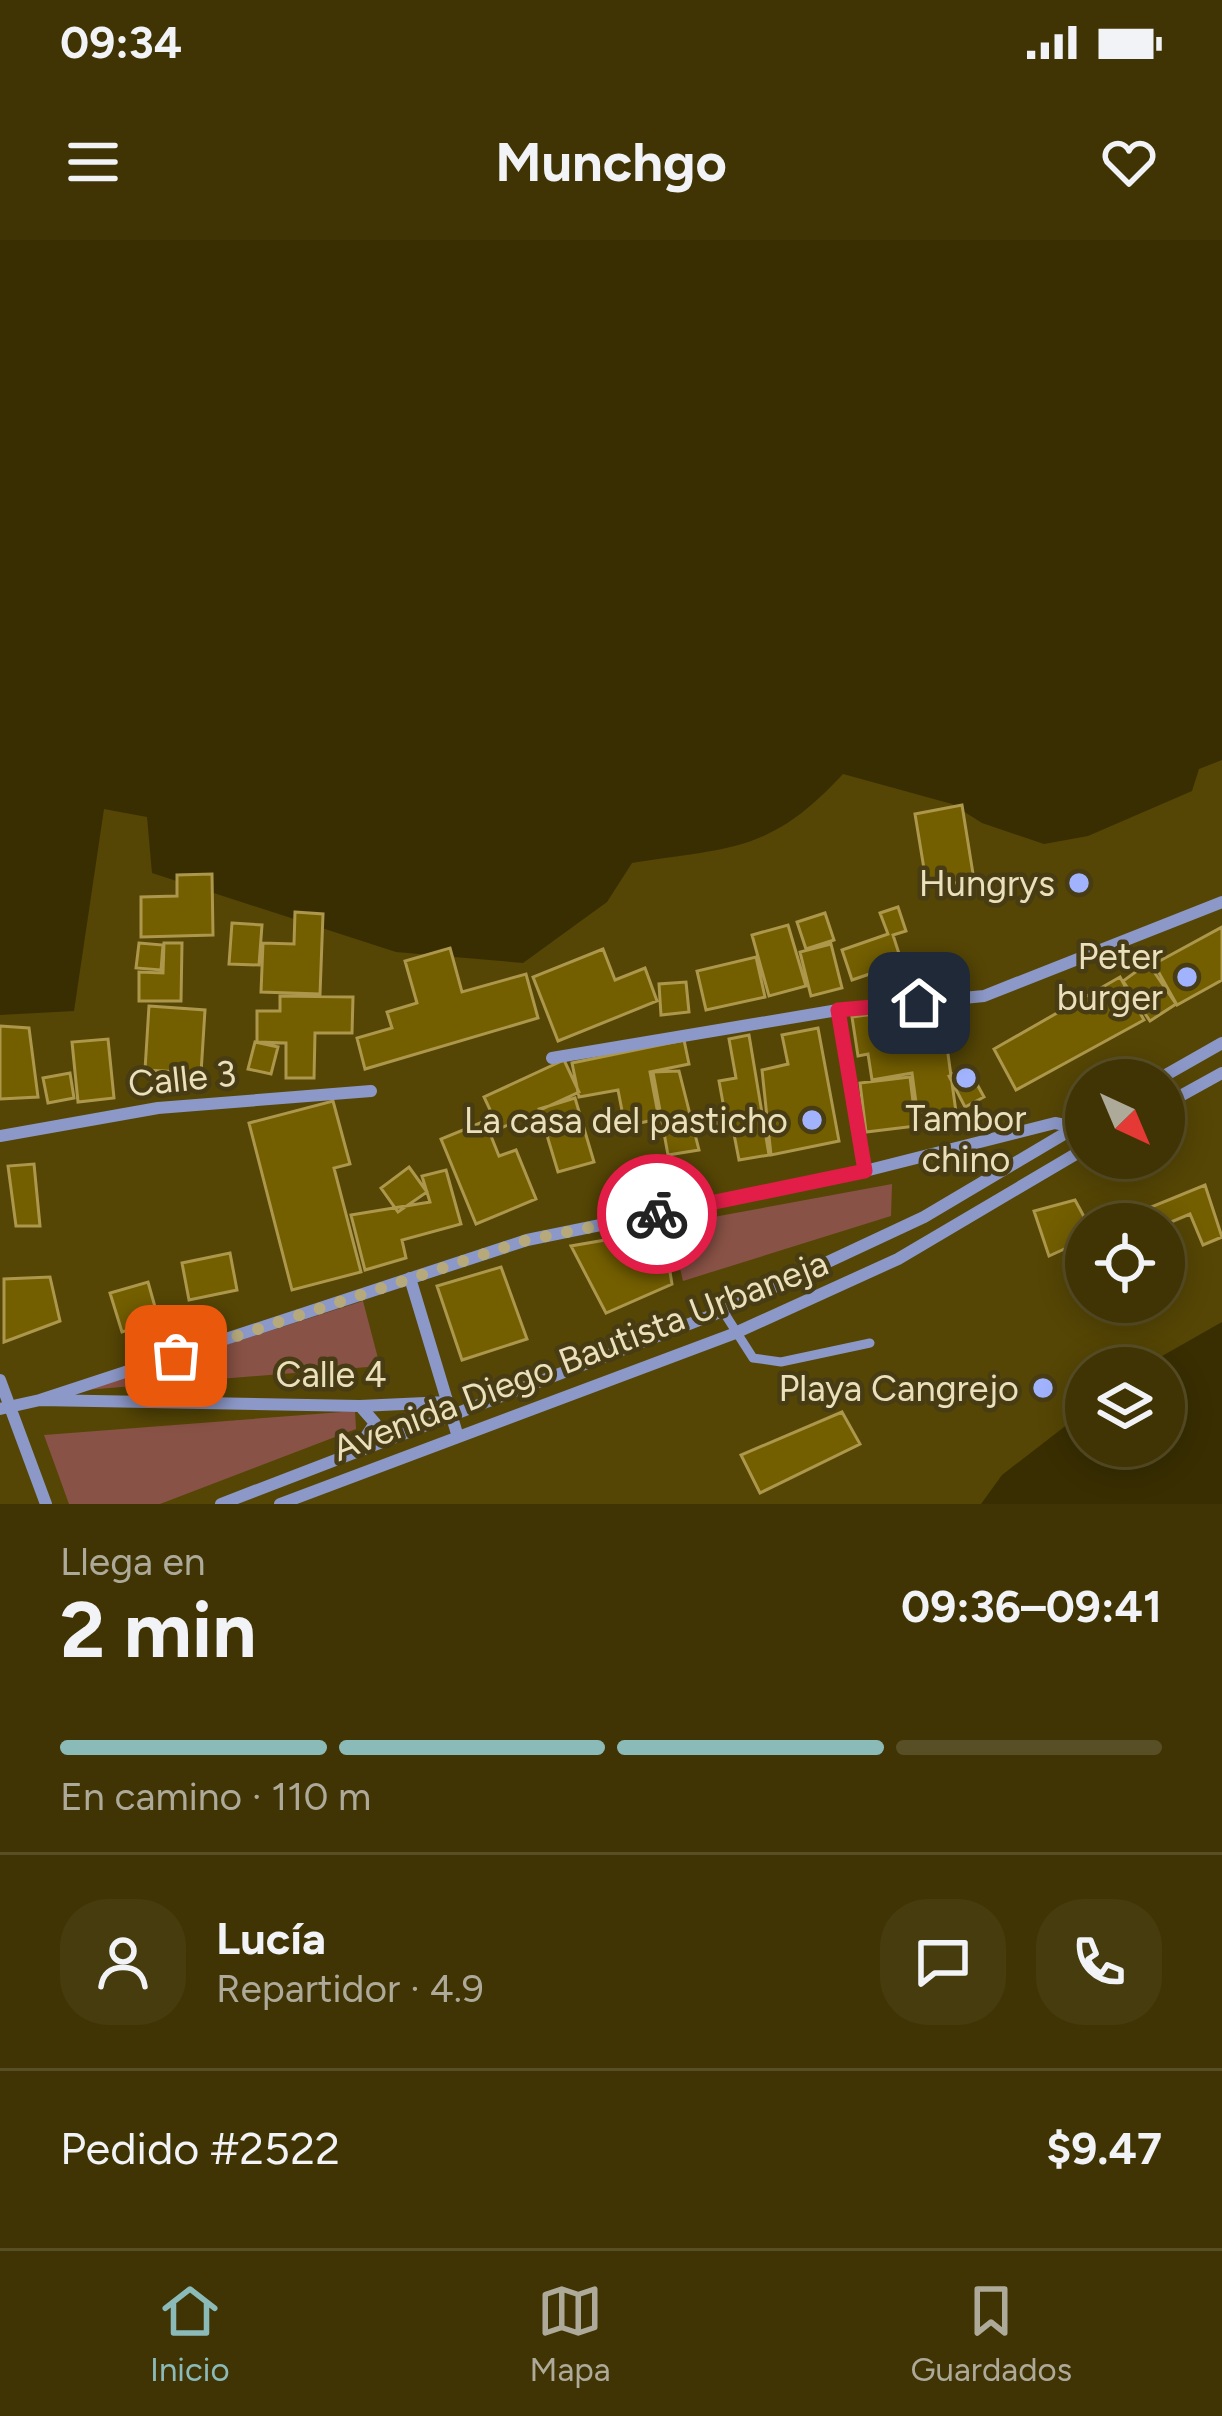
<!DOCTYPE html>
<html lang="es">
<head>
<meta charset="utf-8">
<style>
  body { margin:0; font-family:Figtree,sans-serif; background:#473c0e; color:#f1f3f6; height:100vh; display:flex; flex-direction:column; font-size:45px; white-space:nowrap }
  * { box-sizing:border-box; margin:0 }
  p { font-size:39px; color:#aeaa9a }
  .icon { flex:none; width:66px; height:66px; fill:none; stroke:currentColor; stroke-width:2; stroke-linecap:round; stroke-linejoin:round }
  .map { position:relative; height:1264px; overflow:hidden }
  .side { display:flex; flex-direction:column; background:#403404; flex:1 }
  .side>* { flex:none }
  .needle { width:78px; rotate:136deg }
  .tools { position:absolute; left:1065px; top:819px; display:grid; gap:24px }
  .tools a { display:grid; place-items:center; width:120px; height:120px; border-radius:50%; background:#403404; box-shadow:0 6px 30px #0003,0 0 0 3px #594f26; font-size:60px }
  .pin { position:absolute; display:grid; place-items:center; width:102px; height:102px; color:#fff; margin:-51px; border-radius:24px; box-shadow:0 6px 18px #0006 }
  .courier { position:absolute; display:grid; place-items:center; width:120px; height:120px; margin:-60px; border:9px solid #e11d48; border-radius:50%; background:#fff; color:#222; box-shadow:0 3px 15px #0007 }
  .head em { font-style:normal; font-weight:700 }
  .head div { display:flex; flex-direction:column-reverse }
  .head { display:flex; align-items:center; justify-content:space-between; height:204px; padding:0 60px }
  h1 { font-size:78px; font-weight:700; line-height:90px }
  .bar { display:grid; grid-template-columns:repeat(4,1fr); gap:18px 12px; align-content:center; height:144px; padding:0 60px }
  .bar i { height:15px; border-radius:9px; background:#594f26 }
  .bar .on { background:#8bbbb9 }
  .bar p { grid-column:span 4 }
  .line { display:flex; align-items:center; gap:30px; padding:0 60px; border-top:3px solid #594f26 }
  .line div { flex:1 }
  .round { display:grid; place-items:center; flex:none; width:126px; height:126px; border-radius:48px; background:#473c0e }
  .status { display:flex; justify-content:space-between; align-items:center; height:84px; padding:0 60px; background:#403404; direction:ltr }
  .status svg { height:33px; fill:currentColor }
  header { display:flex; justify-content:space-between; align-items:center; height:156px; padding:0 60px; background:#403404; font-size:54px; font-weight:700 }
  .tabs { display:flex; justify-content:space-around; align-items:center; height:168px; border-top:3px solid #594f26; background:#403404; font-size:33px; color:#aeaa9a }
  .tabs a { display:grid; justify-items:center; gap:6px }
  .tabs .on { color:#8bbbb9 }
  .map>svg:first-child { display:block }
  .green { fill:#895246 }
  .water { fill:#392e02 }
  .building { fill:#735e00; stroke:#ac974c; stroke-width:3 }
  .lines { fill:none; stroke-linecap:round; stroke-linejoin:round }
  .service { stroke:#8c98c8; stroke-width:9 }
  .minor { stroke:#8c98c8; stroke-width:12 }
  .done { stroke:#b6aa7c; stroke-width:12; stroke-dasharray:0 21.6 }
  .route { stroke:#e11d48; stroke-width:15 }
  .poi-dot { fill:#a1b3fd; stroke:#473c14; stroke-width:4.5 }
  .labels { text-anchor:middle; stroke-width:9; stroke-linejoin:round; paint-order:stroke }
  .poi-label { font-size:36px; fill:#ebe0bc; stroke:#473c14; text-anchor:end }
  .street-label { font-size:36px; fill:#ebe0bc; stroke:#473c14 }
</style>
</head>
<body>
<div class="status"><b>09:34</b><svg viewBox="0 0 49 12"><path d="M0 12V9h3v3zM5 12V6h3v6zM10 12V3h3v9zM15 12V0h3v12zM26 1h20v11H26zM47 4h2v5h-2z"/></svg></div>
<header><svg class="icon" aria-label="menu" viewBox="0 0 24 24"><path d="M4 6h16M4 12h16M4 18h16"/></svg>Munchgo<svg class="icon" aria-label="heart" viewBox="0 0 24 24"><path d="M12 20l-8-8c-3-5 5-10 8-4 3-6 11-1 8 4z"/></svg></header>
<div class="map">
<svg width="1222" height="1264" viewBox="0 0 1222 1264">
  <rect width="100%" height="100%" fill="#554605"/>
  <path class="green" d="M892,944L891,976L683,1041L670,985Z
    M363,1061L380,1126L85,1150Z
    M355,1171L356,1189L160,1264H69L44,1195Z"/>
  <path class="water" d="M0,0H1222V520L1199,529L1192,551L1088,596L1044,604L982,583L952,564L843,534C770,613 732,607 632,623L607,662L523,723L396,712L152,633L147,577L104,569L74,771L0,775Z
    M1222,1082V1264H981L1002,1235L1086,1170V1206H1164V1128H1141Z"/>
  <path class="building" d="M962,565L974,640L927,647L915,574Z
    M212,634L213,695L141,697V657L177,656V635Z
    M898,667L906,691L893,695L902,723L852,740L842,710L888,694L880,673Z
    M295,672L323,674L320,754L261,752L263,703L294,704Z
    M825,673L834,700L806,709L797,682Z
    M232,683L262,685L259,725L229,724Z
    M788,685L806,746L769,756L752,695Z
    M1222,687V740L1177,765L1154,724Z
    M139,703L163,705L161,730L136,728Z
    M164,703H182L181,761H139V732L163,733Z
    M831,704L842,748L811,756L800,712Z
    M450,708L462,752L526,734L538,778L365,829L357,798L392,788L387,772L417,763L405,721Z
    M603,709L615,740L645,728L657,761L558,801L533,737Z
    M756,717L765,757L706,770L697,731Z
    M1148,723L1176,764L1150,781L1123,741Z
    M1120,737L1144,780L1016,850L994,809Z
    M686,742L689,772L661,775L659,744Z
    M280,756L353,757L352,793H315L314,838H286V803L257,802V771H280Z
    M149,766L205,770L201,833L145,830Z
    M904,770L910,812L947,807L957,879L919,885L912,833L872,840L868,814L858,816L852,777Z
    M0,786L29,788L38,857L0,859Z
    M818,788L839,901L771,915L762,830L788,824L782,795Z
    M749,795L769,915L739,920L733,889L719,891L716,876L725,874L719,841L736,838L729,799Z
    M108,799L114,858L78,862L72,802Z
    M684,800L689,824L650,832L659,879L625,886L618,850L579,857L572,823Z
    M255,802L278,807L271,834L248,829Z
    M564,820L579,852L499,889L484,857Z
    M967,826L984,857L965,867L949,836Z
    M679,831L699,910L668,915L653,832Z
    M70,833L74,858L48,863L43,838Z
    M910,837L916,886L866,892L860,843Z
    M575,858L594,922L558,932L539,869Z
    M333,861L350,924L334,928L361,1032L292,1050L249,883Z
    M485,881L499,916L516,910L536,959L476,984L441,899Z
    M34,924L40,986H16L8,926Z
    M409,927L427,952L398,972L381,948Z
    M446,930L461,984L402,1000L406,1018L365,1030L351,975L430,962L422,936Z
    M1205,945L1222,997L1203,1005L1190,974L1164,985L1132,984L1129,976Z
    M1075,960L1088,984L1086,999L1049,1016L1034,971Z
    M663,990L672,1044L606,1073L571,1006Z
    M230,1013L237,1050L189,1060L182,1023Z
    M501,1027L527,1099L462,1120L437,1046Z
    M50,1037L60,1081L4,1102V1039Z
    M148,1042L159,1081L122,1092L110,1053Z
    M842,1172L860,1204L760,1253L741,1215Z"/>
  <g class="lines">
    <path class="service" d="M723,1071L753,1118L781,1122L870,1103"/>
    <path class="minor" d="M838,770L865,931
      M552,818L838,770L984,756L1222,662
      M1157,840L1222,803
      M1164,865L1222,833
      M0,896L158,868L371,851
      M410,1038L458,1197
      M0,1140L46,1264
      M40,1160L527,1000L865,931L1055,883L1075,887L1086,899
      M0,1169L40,1160L360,1166L447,1162
      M359,1207L375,1183L361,1167
      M221,1264L723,1071L924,977L1086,881
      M280,1264L733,1094L898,1019L1086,908"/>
  </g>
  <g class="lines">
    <path class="done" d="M176,1116L527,1000L657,974"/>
    <path class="route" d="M657,974L865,931L838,770L919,763"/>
  </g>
  <g class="poi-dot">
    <circle cx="1079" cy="643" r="12"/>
    <circle cx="1187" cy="737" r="12"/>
    <circle cx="966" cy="838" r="12"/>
    <circle cx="812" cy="880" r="12"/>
    <circle cx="1043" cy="1148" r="12"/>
  </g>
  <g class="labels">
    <g class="poi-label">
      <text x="1055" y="656">Hungrys</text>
      <text x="1163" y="729">Peter<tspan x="1163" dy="41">burger</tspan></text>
      <text x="966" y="891" text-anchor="middle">Tambor<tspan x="966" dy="41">chino</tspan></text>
      <text x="788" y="893">La casa del pasticho</text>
      <text x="1019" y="1161">Playa Cangrejo</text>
    </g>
    <g class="street-label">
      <text transform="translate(182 838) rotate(-6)" y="13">Calle 3</text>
      <text transform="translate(580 1115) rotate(-21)" y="13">Avenida Diego Bautista Urbaneja</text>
      <text x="331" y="1147">Calle 4</text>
    </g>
  </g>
</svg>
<div class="tools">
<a><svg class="needle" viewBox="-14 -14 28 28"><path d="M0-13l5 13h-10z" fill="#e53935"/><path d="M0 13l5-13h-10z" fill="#aeaa9a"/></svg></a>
<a><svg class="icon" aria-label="locate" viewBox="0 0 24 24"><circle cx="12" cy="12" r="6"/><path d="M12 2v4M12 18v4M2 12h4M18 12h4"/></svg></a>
<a><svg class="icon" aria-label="layers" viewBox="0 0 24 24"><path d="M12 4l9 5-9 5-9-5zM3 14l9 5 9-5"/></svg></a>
</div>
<div class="pin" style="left:176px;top:1116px;background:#ea580c"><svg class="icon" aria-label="bag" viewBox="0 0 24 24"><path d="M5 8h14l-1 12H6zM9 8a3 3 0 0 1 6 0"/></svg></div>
<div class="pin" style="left:919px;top:763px;background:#1f2937"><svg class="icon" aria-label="home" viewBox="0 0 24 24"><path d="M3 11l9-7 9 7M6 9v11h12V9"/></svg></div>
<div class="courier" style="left:657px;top:974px"><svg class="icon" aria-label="bike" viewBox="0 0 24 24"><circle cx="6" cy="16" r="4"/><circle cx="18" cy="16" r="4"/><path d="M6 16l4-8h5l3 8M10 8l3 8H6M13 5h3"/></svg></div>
</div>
<section class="side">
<div class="head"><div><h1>2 min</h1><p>Llega en</p></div><em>09:36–09:41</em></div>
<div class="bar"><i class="on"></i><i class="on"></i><i class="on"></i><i></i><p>En camino · 110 m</p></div>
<div class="line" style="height:216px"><a class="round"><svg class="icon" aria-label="person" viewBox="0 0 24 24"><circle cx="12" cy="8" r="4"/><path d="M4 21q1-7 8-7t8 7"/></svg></a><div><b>Lucía</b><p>Repartidor · 4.9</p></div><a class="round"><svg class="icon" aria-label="chat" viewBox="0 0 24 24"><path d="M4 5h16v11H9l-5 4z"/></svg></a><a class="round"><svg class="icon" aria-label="phone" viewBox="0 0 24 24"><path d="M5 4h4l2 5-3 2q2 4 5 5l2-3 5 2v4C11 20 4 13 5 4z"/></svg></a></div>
<div class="line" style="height:156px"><div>Pedido #2522</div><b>$9.47</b></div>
</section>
<nav class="tabs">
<a class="on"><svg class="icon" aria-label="home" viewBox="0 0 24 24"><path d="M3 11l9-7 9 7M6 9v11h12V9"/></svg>Inicio</a>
<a><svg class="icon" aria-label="map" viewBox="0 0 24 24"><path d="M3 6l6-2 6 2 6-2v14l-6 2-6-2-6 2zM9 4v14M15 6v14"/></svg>Mapa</a>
<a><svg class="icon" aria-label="saved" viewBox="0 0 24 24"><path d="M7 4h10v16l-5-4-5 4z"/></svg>Guardados</a>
</nav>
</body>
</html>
